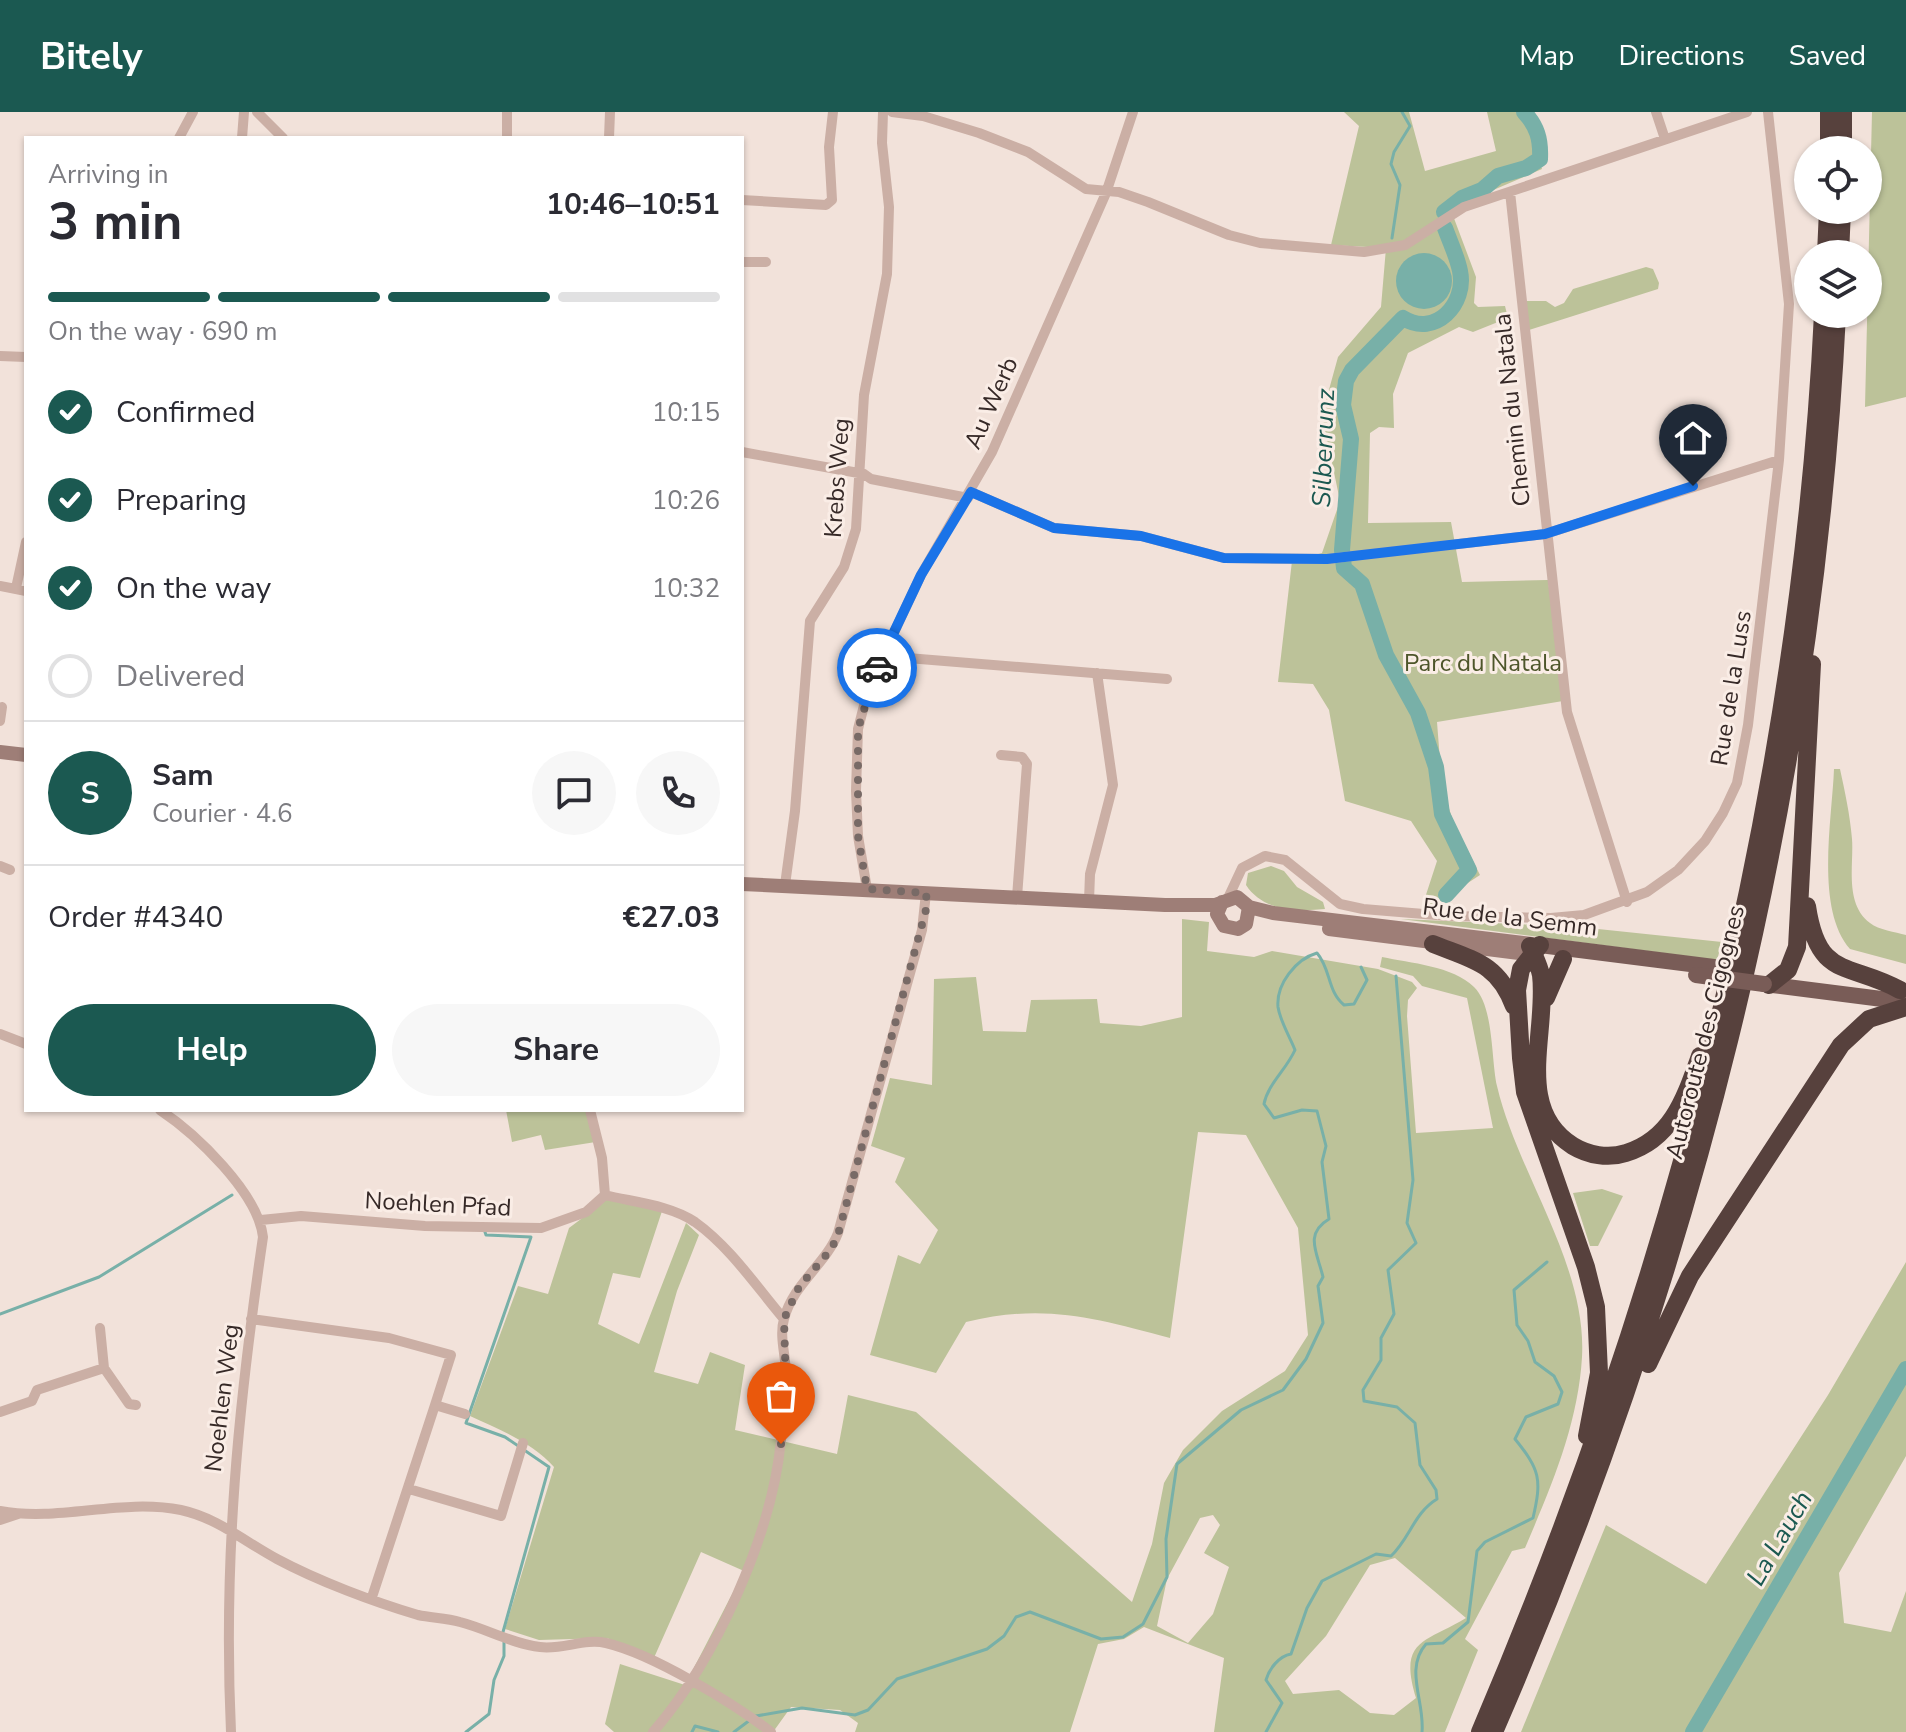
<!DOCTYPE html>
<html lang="en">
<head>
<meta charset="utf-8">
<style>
  body { margin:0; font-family:"Nunito Sans",sans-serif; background:#f7f7f7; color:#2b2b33; height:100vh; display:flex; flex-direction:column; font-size:30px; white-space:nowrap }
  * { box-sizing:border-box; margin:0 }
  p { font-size:26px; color:#7c7c81 }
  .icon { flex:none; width:44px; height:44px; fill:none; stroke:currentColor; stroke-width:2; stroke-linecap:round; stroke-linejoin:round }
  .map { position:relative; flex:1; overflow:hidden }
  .side { position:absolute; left:24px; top:24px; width:720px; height:976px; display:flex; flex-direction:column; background:#fff; border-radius:0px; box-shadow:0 2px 6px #0004 }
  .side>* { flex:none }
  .fabs { position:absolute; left:1794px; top:24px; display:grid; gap:16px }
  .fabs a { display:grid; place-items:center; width:88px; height:88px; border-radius:50%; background:#fff; box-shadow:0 2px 6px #0004; font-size:40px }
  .pin { position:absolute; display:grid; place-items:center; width:68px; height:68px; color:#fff; margin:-82px -34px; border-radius:50% 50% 50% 0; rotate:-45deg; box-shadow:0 0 8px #0007 }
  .pin .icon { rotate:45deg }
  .courier { position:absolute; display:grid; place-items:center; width:80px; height:80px; margin:-40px; border:6px solid #1a73e8; border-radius:50%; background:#fff; color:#222; box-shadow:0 2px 10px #0007 }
  .headline em { font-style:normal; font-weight:700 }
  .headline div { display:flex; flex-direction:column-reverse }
  .headline { display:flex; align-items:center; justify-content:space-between; height:136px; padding:0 24px }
  h1 { font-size:52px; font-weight:700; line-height:60px }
  .bar { display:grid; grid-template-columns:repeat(4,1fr); gap:12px 8px; align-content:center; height:96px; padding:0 24px }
  .bar i { height:10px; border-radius:6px; background:#e1e1e2 }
  .bar .selected { background:#1b5951 }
  .bar p { grid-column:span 4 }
  .line { display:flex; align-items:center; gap:20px; padding:0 24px; border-top:2px solid #e1e1e2 }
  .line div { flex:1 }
  .round { display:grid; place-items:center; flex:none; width:84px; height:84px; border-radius:42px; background:#f7f7f7 }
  ol { padding:0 24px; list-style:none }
  li { display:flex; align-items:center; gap:24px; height:88px }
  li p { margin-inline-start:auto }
  li .icon { padding:8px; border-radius:50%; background:#1b5951; color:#fff; stroke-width:4 }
  li:last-child { color:#7c7c81 }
  li i { width:44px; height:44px; border:4px solid #e1e1e2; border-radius:50% }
  .action { display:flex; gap:16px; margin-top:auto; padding:16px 24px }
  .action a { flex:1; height:92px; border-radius:48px; background:#1b5951; color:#fff; font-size:32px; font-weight:700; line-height:92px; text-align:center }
  .action a+a { background:#f7f7f7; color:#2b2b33 }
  header { display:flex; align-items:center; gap:48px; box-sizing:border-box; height:112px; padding:0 40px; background:#1b5951; color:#fff }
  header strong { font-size:38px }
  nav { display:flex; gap:44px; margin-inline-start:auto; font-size:28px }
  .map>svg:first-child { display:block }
  .green { fill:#bcc299; fill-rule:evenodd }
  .water { fill:#78b0a8 }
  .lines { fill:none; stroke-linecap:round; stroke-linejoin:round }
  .stream { stroke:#78b0a8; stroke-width:3 }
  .river { stroke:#78b0a8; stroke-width:16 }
  .street { stroke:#cbafa5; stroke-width:10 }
  .secondary { stroke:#9e7e77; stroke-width:14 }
  .primary { stroke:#795c57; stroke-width:16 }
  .highway { stroke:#57413d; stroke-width:18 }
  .primary-bridge { stroke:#795c57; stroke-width:16 }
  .done { stroke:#786a66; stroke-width:8; stroke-dasharray:0 14.4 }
  .route { stroke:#1a73e8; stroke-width:10 }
  .labels { text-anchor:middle; stroke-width:6; stroke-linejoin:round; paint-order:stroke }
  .street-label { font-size:24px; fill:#362927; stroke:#faede6 }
  .park-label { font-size:24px; fill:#4d552a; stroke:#faede6 }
  .water-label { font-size:26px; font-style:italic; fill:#1b5951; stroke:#faede6 }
</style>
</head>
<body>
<header>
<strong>Bitely</strong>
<nav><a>Map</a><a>Directions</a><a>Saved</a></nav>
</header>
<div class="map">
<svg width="1906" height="1620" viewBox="0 0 1906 1620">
  <rect width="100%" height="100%" fill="#f2e2da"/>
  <path class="green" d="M1344,0H1409L1425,59L1496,39L1487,0H1524L1542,57L1484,82L1452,101L1476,165L1474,191L1478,195L1505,194L1508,206L1473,220L1459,215L1408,241L1393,282L1394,316L1379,315L1370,321L1368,411L1451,410L1462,470L1548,468L1563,589L1437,610L1442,674L1453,709L1480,763L1428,797L1422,795L1437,749L1411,709L1345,689L1329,598L1313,572L1278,570L1292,449L1322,441L1340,389L1322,303L1338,245L1381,195L1386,136L1331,133L1359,14Z
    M1872,0H1906V285L1865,295Z
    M1646,155L1653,157L1659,171L1658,177L1529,218L1525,189H1546L1555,195L1564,191L1573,177Z
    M1834,657H1840C1845,680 1850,703 1852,727C1854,752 1844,792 1870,811C1879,818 1895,820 1906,823V852L1850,837C1815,797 1832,708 1834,657Z
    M1271,754L1284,759L1297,775L1323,790L1325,797C1296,800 1263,799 1246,773L1248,761Z
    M1182,807L1209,810L1207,839L1254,845L1272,839L1378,857L1412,870L1417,876L1408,888L1407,904L1416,1021L1493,1016L1467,886L1422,874L1413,864L1380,855L1382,845C1410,851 1453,854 1474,875C1494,894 1491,948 1497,974C1518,1063 1587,1152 1582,1245C1578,1313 1551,1375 1525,1436L1512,1439L1465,1527L1478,1538L1445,1620H1214L1224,1546L1144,1515L1124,1527L1098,1532L1070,1620H855L858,1611L840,1598L791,1595L773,1620H614L605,1612L620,1552L685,1573L744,1459L701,1440L653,1548L607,1526L539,1528L505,1517L554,1355C533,1331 499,1317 470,1304L518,1174L548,1182L569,1116L609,1086L663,1096L640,1166L613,1161L598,1212L639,1232L686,1111L699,1123L677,1179L654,1260L698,1272L710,1240L745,1253L735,1318L837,1342L848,1283L916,1300L1132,1490L1152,1432L1164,1371L1183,1338L1222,1299L1285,1259L1308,1223L1298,1116L1246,1023L1198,1020L1170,1226C1095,1206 1044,1191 966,1210L936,1261L870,1243L898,1143L920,1152L938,1118L895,1070L905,1046L871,1034L890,966L932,973L934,867L976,865L983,919L1026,920L1031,888L1097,887L1100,911L1141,914L1182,905ZM1213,1403L1220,1413L1204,1441L1229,1455L1213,1502L1188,1531L1157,1514L1167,1467L1200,1406ZM1395,1446L1466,1506C1425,1531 1398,1527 1416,1586L1394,1603L1370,1601L1339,1578L1293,1582L1285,1569L1326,1524L1370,1453Z
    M1401,807L1579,815L1722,830L1717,848Z
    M506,998H592L602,1029L545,1038L541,1023L512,1030Z
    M1602,1077L1623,1084L1598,1134H1590L1573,1081Z
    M1906,1150V1344L1839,1461L1844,1511L1891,1520L1906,1479V1620H1521L1606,1413L1706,1472L1828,1283Z"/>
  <path class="water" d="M1396 169a28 28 0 1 1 56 0a28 28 0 1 1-56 0Z"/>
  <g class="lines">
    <path class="stream" d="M1392,126L1400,73L1391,52L1394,40L1410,14L1402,0
      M484,1117L486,1123L531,1125L466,1311L505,1325L549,1355L503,1520
      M0,1202L99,1165L232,1083
      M756,1604L802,1596L855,1603L868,1598L897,1567L987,1537L1004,1524L1016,1505L1030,1500L1101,1527L1123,1525L1143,1512L1167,1465L1166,1427L1177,1352L1241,1298L1283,1278L1306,1247L1323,1211L1318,1174L1323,1165C1317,1140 1304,1122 1329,1107L1322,1050L1326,1034L1317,999L1302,998L1274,1006L1264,992C1268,972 1286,958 1295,938C1290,925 1280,909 1278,895C1276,872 1296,847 1317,841C1331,857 1327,879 1344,893L1354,892L1367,868L1361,855
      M466,1620L489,1602L494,1568L504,1544V1528
      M692,1620L695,1614L718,1620
      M734,1620L750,1608
      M1266,1620L1282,1591L1266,1568C1269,1557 1279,1544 1291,1542L1307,1496L1322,1469L1376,1442L1391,1444C1410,1426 1414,1401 1437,1387L1436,1378L1420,1353L1415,1311L1397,1295L1364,1289L1363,1278L1381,1248V1226L1394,1202L1388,1158L1416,1131L1407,1111L1413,1068L1396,864
      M1422,1620C1425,1590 1404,1557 1426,1532L1443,1531L1468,1510L1477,1439L1485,1430L1533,1406C1542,1367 1540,1358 1515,1327L1526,1305L1558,1292L1562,1280L1554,1264L1535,1250L1528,1229L1517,1213L1514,1178L1547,1150"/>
    <path class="river" d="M1444,100L1462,86L1482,78L1498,64L1526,56L1540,47C1541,27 1537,14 1524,0
      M1445,116C1450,130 1457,144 1460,159C1467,192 1435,226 1403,206L1352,258L1346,269L1343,293L1351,327L1342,438L1344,456L1362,472L1386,543L1418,601L1436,655L1442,702L1469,758L1446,783
      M1693,1620L1906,1257"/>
    <path class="street" d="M257,0L283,26
      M507,0V26
      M892,0L923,4L979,21L1028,40L1086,77L1119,80L1148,90L1229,123L1260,131L1364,140L1405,133L1464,95L1747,0
      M1656,0L1665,27
      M179,26L193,0
      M242,26L244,0
      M609,26L610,0
      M1510,80L1567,600L1627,790
      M742,88L826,93L832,88L829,35L833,0
      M742,150H766
      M0,244L26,245
      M742,340L864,362L871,367L968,386
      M971,380L1054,416L1141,424L1224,446L1327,447L1545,422L1779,348
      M0,474L26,479
      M16,476L26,430
      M883,544L1167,567
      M0,609L2,595
      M1001,643L1022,645L1027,652L1017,785
      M0,754L10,758
      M785,773L795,699L810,509L844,455L856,417L864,283L887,162L889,95L882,31L883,0
      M867,777L858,724L856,679L858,617L869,574L921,463L992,340L1106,81L1133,0
      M1228,786L1242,756L1265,744L1285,748L1340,792L1363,797L1448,804L1551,806L1584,803L1647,780L1678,758L1705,729L1723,701L1737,671L1748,613L1779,348L1789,192L1768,0
      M1089,789L1090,762L1113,673L1097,561
      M0,922L26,932
      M160,998C196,1022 258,1081 263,1125C238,1295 223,1447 231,1620
      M590,998L602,1046L605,1083C633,1090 670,1093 695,1110C730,1135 756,1174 784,1207
      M261,1108L301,1104L425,1114L541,1116L586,1100L605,1083
      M251,1207L389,1226L451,1243L435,1293L465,1302
      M104,1256L129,1292L136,1293
      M0,1300L32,1289L37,1278L104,1256L100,1216
      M409,1377L501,1404L523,1331
      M0,1399C60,1410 121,1386 181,1398C218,1406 245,1430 277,1447C318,1469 374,1490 418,1503C432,1506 446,1506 460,1510C487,1517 513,1532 540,1535C563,1538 584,1526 606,1531C653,1542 733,1591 771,1620
      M0,1408L18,1402
      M372,1485L435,1293
      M653,1620C715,1549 772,1423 781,1328C783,1306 786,1284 786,1262C786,1245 779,1224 784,1207C793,1172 826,1152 838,1121L922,818L926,781"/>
    <path class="secondary" d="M0,640L26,643
      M742,772L1165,793H1215L1237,785L1249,795L1246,812L1238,817L1224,814L1217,802L1222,790
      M1249,795L1273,801L1540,833
      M1329,817L1534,843"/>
    <path class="primary" d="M1540,833L1714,855
      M1764,872L1906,890"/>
    <path class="highway" d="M1829,38V0
      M1843,38V0
      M1826,142L1828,98
      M1840,142L1842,98
      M1807,794C1818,868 1849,850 1900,878
      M1433,832C1473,848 1498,851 1514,894
      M1540,833L1521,857L1517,878L1521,946L1525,980L1586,1155L1596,1195L1599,1261L1587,1324
      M1530,834C1534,844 1539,853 1541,863C1548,920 1513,997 1573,1034C1588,1043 1608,1047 1626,1041C1672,1027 1685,986 1700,944
      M1769,873L1788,858L1797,835L1812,552
      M1546,886L1563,847
      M1648,1252L1690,1164L1841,933L1869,907L1906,895
      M1480,1620C1672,1171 1799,691 1823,202
      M1494,1620C1689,1171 1813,692 1837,202"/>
    <path class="primary-bridge" d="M1696,863L1764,872"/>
  </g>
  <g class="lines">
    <path class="done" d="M781,1332L786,1276L784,1207L799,1175L832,1136L839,1119L927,794L926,781L867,777L858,724V617L877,556"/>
    <path class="route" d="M877,556L921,463L971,380L1054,416L1141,424L1224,446L1327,447L1545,422L1693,374"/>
  </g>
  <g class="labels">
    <g class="street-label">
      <text transform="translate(991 291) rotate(-66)" y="8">Au Werb</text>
      <text transform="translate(1512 298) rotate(-96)" y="8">Chemin du Natala</text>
      <text transform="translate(837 366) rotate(-86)" y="8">Krebs Weg</text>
      <text transform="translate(1731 576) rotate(-81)" y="8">Rue de la Luss</text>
      <text transform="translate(1510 805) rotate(7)" y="8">Rue de la Semm</text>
      <text transform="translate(1705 920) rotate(-76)" y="8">Autoroute des Cigognes</text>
      <text transform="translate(438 1092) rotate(3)" y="8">Noehlen Pfad</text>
      <text transform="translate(222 1286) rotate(-83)" y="8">Noehlen Weg</text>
    </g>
    <g class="park-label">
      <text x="1483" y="559">Parc du Natala</text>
    </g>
    <g class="water-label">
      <text transform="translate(1323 336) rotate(-88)" y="9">Silberrunz</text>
      <text transform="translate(1779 1426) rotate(-60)" y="9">La Lauch</text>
    </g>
  </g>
</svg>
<div class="fabs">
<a><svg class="icon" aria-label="locate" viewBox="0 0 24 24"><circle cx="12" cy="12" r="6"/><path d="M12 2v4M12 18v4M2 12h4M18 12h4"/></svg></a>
<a><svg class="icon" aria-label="layers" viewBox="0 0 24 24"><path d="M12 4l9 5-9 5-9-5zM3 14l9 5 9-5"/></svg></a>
</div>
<div class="pin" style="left:781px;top:1332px;background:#ea580c"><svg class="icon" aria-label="bag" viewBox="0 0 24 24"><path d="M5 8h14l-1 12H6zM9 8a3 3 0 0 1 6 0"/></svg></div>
<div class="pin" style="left:1693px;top:374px;background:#1f2937"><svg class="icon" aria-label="home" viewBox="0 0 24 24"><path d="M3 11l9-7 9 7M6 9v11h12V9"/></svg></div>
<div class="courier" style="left:877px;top:556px"><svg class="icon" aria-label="car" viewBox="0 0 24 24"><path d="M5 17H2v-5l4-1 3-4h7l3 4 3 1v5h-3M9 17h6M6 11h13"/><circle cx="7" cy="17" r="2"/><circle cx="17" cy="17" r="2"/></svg></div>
<section class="side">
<div class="headline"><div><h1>3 min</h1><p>Arriving in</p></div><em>10:46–10:51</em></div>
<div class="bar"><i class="selected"></i><i class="selected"></i><i class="selected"></i><i></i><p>On the way · 690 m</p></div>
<ol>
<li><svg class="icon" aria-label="check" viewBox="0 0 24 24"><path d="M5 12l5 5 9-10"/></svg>Confirmed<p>10:15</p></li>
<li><svg class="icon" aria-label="check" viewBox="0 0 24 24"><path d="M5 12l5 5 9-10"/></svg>Preparing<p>10:26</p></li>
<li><svg class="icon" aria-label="check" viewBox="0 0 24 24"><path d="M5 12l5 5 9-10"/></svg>On the way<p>10:32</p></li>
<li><i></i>Delivered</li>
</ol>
<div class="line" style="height:144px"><b class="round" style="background:#1b5951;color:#fff">S</b><div><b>Sam</b><p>Courier · 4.6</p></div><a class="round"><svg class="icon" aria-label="chat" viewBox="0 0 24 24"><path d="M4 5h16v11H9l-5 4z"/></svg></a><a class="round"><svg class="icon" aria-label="phone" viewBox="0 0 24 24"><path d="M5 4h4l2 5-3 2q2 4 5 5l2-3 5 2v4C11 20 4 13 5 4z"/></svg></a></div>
<div class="line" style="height:104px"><div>Order #4340</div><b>€27.03</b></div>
<div class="action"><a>Help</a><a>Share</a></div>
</section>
</div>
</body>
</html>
